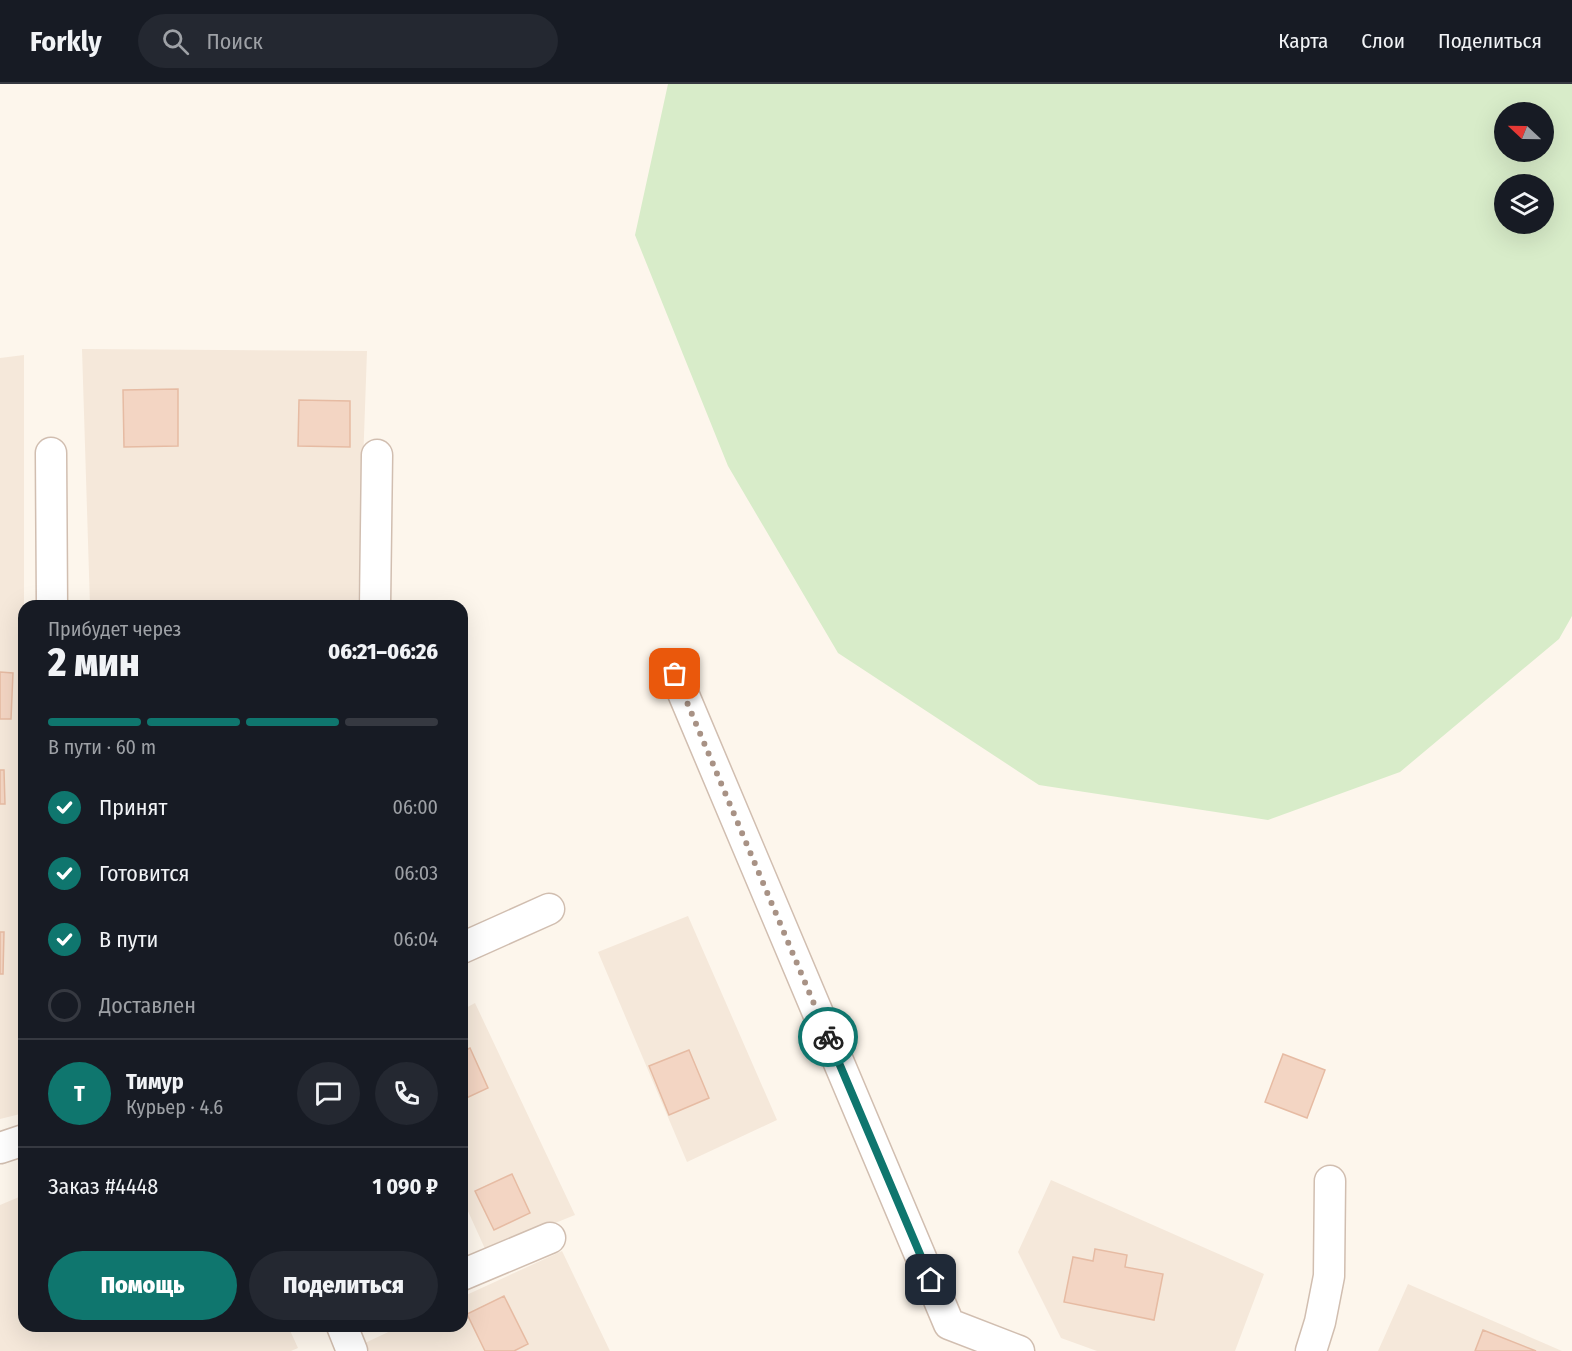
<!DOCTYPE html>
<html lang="ru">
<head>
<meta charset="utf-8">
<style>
  body { margin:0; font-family:"Fira Sans Condensed",sans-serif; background:#242831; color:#f1f3f6; height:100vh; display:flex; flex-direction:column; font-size:22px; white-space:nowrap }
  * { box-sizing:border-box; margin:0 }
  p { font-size:20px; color:#9ea1a6 }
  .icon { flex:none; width:33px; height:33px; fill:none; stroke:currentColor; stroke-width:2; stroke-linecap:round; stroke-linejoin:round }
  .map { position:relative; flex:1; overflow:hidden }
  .side { position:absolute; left:18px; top:516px; width:450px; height:732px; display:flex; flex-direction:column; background:#171b24; border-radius:18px; box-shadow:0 6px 24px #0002 }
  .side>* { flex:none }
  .needle { width:39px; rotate:292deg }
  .fabs { position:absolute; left:1494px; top:18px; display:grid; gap:12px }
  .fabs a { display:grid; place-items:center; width:60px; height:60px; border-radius:50%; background:#171b24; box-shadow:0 6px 24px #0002; font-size:30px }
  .pin { position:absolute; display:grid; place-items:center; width:51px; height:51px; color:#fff; margin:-26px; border-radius:12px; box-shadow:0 3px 9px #0006 }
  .courier { position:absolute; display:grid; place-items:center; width:60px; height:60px; margin:-30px; border:4px solid #0f766e; border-radius:50%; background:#fff; color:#222; box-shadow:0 2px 8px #0007 }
  .head em { font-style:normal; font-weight:800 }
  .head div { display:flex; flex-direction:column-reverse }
  .head { display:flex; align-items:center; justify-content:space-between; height:102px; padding:0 30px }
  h1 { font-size:39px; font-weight:800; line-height:45px }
  .bar { display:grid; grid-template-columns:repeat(4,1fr); gap:9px 6px; align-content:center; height:72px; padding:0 30px }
  .bar i { height:8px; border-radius:4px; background:#363941 }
  .bar .selected { background:#0f766e }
  .bar p { grid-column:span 4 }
  .line { display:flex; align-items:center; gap:15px; padding:0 30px; border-top:2px solid #363941 }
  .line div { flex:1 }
  .round { display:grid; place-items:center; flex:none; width:63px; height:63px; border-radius:32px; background:#242831 }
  ol { padding:0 30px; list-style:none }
  li { display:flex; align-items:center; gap:18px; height:66px }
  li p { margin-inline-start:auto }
  li .icon { padding:6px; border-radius:50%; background:#0f766e; color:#fff; stroke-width:4 }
  li:last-child { color:#9ea1a6 }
  li i { width:33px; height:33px; border:3px solid #363941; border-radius:50% }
  .action { display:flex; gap:12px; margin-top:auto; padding:12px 30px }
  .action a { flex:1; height:69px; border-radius:36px; background:#0f766e; color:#fff; font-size:24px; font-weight:800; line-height:69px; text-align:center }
  .action a+a { background:#242831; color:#f1f3f6 }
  header { display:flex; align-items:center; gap:36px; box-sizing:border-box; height:84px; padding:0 30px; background:#171b24; border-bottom:2px solid #363941 }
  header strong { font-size:28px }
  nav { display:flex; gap:33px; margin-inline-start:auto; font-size:21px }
  .search { width:420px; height:54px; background:#242831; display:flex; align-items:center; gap:15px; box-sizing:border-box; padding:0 21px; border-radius:33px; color:#9ea1a6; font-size:22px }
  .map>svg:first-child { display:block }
  .residential { fill:#f5e8da }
  .green { fill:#d8ecc9; fill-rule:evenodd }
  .building { fill:#f3d5c3; stroke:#e6bba3; stroke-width:1.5 }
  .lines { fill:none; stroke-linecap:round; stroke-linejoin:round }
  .minor-casing { stroke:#d1beb0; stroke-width:33 }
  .minor { stroke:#fff; stroke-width:30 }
  .done { stroke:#a89285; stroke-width:6; stroke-dasharray:0 10.8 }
  .route { stroke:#0f766e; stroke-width:8 }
</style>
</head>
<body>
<header>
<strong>Forkly</strong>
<div class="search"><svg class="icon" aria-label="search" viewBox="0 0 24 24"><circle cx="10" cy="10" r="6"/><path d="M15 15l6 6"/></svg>Поиск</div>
<nav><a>Карта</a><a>Слои</a><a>Поделиться</a></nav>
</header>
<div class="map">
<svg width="1572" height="1267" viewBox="0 0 1572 1267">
  <rect width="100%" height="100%" fill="#fdf6ec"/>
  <path class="residential" d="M82,265L367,267L358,522H90Z
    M24,271V1029L0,1035V274Z
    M688,832L777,1036L687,1078L598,868Z
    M475,919L575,1131L486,1167L462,1114V926Z
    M1051,1096L1264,1190L1235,1267H1097L1061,1254L1018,1168Z
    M24,1111V1242H288L298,1264L291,1267H0V1121Z
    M562,1167L610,1267H369L365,1259L401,1242H462V1213Z
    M1408,1200L1562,1267H1378Z"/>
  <path class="green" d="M668,0H1572V532L1559,555L1400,688L1268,736L1039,701L838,569L728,382L635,151ZM1504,28H1544V68H1504ZM1504,100H1544V140H1504Z"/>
  <path class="building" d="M178,305V362L124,363L123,306Z
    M299,316L350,317V363L298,362Z
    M0,588L13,589L11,635H0Z
    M0,686H4L5,720H0Z
    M0,848H4L3,890H0Z
    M470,964L488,1004L462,1016V968Z
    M689,966L709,1014L669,1031L649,982Z
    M1283,970L1325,986L1307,1034L1265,1018Z
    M512,1090L530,1129L494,1146L475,1107Z
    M1095,1165L1127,1171L1125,1183L1163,1190L1154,1236L1064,1218L1073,1173L1093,1177Z
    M504,1212L528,1260L514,1267H485L467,1230Z
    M1483,1246L1536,1267H1475Z"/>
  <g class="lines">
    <defs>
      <path id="minor" d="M51,369L52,522
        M375,522L377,371
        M675,590L949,1240L1019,1267
        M462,864L549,825
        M0,1064L24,1056
        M462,1191L550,1154
        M342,1242L352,1267
        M1311,1267L1320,1238L1329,1192L1330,1097"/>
    </defs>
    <use href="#minor" class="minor-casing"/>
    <use href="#minor" class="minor"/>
  </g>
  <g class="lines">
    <path class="done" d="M675,590L828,953"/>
    <path class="route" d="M828,953L931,1196"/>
  </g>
</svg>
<div class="fabs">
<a><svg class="needle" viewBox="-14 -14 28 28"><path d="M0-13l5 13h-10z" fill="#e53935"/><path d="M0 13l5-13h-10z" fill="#9ea1a6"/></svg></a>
<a><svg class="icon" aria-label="layers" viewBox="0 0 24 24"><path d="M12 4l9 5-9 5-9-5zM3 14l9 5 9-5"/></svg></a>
</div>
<div class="pin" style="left:675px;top:590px;background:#ea580c"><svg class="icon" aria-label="bag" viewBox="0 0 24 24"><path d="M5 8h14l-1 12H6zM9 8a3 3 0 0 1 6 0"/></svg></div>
<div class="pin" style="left:931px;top:1196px;background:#1f2937"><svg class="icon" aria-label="home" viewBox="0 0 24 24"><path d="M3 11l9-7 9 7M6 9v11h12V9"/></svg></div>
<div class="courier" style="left:828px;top:953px"><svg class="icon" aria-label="bike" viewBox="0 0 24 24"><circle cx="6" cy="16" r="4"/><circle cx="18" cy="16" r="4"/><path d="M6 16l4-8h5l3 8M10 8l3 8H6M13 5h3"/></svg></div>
<section class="side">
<div class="head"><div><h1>2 мин</h1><p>Прибудет через</p></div><em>06:21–06:26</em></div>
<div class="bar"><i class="selected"></i><i class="selected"></i><i class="selected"></i><i></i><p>В пути · 60 m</p></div>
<ol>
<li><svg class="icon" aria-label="check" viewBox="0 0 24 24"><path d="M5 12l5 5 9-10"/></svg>Принят<p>06:00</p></li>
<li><svg class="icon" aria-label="check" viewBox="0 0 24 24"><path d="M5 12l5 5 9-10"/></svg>Готовится<p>06:03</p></li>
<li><svg class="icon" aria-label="check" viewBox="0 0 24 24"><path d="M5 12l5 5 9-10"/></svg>В пути<p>06:04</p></li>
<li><i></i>Доставлен</li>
</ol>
<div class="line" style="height:108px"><b class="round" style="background:#0f766e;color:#fff">Т</b><div><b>Тимур</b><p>Курьер · 4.6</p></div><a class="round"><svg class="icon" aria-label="chat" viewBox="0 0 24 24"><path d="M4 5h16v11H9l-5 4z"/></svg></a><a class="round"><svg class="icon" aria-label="phone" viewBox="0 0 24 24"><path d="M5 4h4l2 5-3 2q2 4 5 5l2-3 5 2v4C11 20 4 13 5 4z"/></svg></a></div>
<div class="line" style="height:78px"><div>Заказ #4448</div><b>1 090 ₽</b></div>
<div class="action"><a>Помощь</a><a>Поделиться</a></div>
</section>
</div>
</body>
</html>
